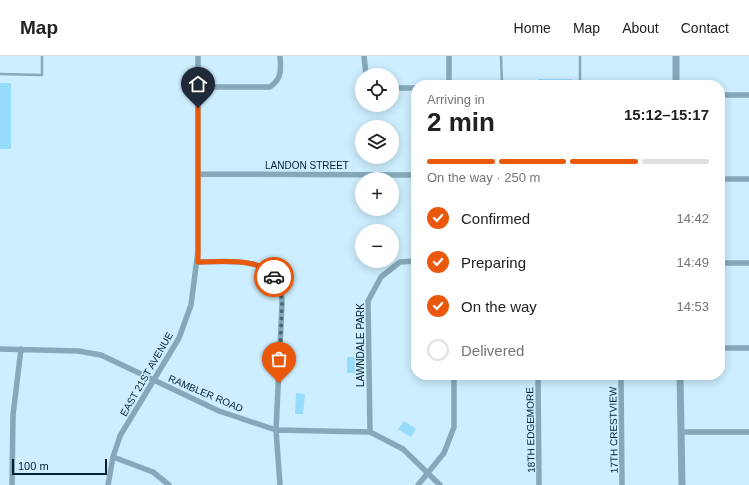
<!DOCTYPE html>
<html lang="en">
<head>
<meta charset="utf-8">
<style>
  body { margin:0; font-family:Arial,sans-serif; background:#f6f6f6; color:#202124; height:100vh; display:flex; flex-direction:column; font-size:15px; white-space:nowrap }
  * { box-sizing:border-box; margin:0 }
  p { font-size:13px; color:#757577 }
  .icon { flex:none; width:22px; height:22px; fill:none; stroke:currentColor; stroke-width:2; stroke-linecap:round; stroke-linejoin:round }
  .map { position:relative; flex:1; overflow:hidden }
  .details { position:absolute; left:411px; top:24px; width:314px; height:300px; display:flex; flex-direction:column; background:#fff; border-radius:16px; box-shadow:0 2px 10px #0003 }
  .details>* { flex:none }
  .controls { position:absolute; left:355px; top:12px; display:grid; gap:8px }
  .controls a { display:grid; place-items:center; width:44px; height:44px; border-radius:50%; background:#fff; box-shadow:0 2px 10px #0003; font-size:20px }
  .scale { position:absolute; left:12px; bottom:10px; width:95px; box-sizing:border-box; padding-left:4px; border:2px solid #02212d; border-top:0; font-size:11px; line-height:14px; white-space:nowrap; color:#02212d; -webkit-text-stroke:3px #cef; paint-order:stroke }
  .pin { position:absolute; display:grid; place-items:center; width:34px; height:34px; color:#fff; margin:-41px -17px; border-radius:50% 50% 50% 0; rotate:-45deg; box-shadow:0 0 4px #0007 }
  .pin .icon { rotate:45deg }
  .courier { position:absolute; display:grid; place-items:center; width:40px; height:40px; margin:-20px; border:3px solid #ea580c; border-radius:50%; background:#fff; color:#222; box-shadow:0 1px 5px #0007 }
  .head em { font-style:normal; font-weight:600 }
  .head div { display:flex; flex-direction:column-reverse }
  .head { display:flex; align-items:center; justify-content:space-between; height:68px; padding:0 16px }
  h1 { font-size:26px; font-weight:600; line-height:30px }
  .bar { display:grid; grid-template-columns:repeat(4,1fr); gap:6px 4px; align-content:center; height:48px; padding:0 16px }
  .bar i { height:5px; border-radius:3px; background:#e0e0e0 }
  .bar .current { background:#ea580c }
  .bar p { grid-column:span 4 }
  ol { padding:0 16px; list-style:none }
  li { display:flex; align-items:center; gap:12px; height:44px }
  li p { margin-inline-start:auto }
  li .icon { padding:4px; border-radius:50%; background:#ea580c; color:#fff; stroke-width:4 }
  li:last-child { color:#757577 }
  li i { width:22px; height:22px; border:2px solid #e0e0e0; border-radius:50% }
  header { display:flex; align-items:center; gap:24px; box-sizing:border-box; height:56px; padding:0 20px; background:#fff; border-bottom:1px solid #e0e0e0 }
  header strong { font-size:19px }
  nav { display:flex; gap:22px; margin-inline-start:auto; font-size:14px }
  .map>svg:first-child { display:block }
  .building { fill:#98dcfd }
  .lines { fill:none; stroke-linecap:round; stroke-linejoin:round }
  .service { stroke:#85a9ba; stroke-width:2.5 }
  .minor { stroke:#85a9ba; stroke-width:5.5 }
  .tertiary { stroke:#85a9ba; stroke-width:7 }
  .done { stroke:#496976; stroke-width:4; stroke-dasharray:0 7.2 }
  .route { stroke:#ea580c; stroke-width:5 }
  .labels { text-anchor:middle; stroke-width:3; stroke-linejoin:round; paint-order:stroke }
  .street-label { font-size:10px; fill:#02212d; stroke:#cef }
</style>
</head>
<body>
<header>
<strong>Map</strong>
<nav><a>Home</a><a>Map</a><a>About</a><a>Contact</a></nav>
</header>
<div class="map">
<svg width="749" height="429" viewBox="0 0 749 429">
  <rect width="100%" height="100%" fill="#cef"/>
  <path class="building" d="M538,23H572V29H538Z
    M0,27H11V93H0Z
    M347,301H356V317H347Z
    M296,337L305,338L303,358H295Z
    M404,365L416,373L411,381L398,373Z"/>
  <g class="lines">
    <path class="service" d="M501,0L502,29
      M580,0V29
      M0,18L42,19V0"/>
    <path class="minor" d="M364,0L366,19
      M449,0V29
      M198,31H270C282,23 281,13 280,0
      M392,32H416
      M720,39H749
      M198,118L416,119
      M720,123H749
      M198,206C224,206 272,199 280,232C282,237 282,243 282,248L276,374L280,429
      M720,207H749
      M720,292H749
      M0,293L78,295L101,299L219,355L276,374L370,376L403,393L440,429
      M538,319L539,429
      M621,319L622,429
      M370,376L368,245L381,221L400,206L416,205
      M681,376H749
      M113,401L153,416L169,429
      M12,429L13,359L21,293
      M108,429L113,401L120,380L179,282L191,249L198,195V0
      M418,429L444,397L454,371V319"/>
    <path class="tertiary" d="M676,0V29
      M680,319L682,429"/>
  </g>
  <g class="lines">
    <path class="done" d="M274,221L280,231L282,248L279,327"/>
    <path class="route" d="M198,52V206C218,206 263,201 274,221"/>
  </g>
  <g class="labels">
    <g class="street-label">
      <text x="307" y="113">LANDON STREET</text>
      <text transform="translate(360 289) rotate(-90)" y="4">LAWNDALE PARK</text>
      <text transform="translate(146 318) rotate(-60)" y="4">EAST 21ST AVENUE</text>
      <text transform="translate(206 337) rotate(23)" y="4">RAMBLER ROAD</text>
      <text transform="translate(530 374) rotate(-91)" y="4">18TH EDGEMORE</text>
      <text transform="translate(613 374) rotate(-91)" y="4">17TH CRESTVIEW</text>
    </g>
  </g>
</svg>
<div class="controls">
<a><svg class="icon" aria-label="locate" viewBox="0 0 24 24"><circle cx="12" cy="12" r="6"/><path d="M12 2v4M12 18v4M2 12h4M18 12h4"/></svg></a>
<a><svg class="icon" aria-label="layers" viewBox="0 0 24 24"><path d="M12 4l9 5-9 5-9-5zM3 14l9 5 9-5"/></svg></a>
<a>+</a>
<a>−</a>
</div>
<div class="scale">100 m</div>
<div class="pin" style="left:279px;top:327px;background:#ea580c"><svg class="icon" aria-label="bag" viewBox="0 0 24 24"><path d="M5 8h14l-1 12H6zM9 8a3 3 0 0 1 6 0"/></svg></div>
<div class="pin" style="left:198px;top:52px;background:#1f2937"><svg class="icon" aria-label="home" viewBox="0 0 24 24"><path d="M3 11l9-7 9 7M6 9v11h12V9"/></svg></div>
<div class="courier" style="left:274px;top:221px"><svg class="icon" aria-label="car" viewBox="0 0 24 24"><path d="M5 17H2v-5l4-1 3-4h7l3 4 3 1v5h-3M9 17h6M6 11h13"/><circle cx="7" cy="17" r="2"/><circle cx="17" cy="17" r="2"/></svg></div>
<section class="details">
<div class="head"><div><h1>2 min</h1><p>Arriving in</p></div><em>15:12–15:17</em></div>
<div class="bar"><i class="current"></i><i class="current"></i><i class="current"></i><i></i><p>On the way · 250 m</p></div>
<ol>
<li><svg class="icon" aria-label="check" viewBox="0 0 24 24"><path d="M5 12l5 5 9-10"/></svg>Confirmed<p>14:42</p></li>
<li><svg class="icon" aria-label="check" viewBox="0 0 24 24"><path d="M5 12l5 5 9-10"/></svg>Preparing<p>14:49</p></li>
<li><svg class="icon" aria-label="check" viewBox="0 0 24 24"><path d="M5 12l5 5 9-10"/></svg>On the way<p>14:53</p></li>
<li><i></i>Delivered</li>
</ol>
</section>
</div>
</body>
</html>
